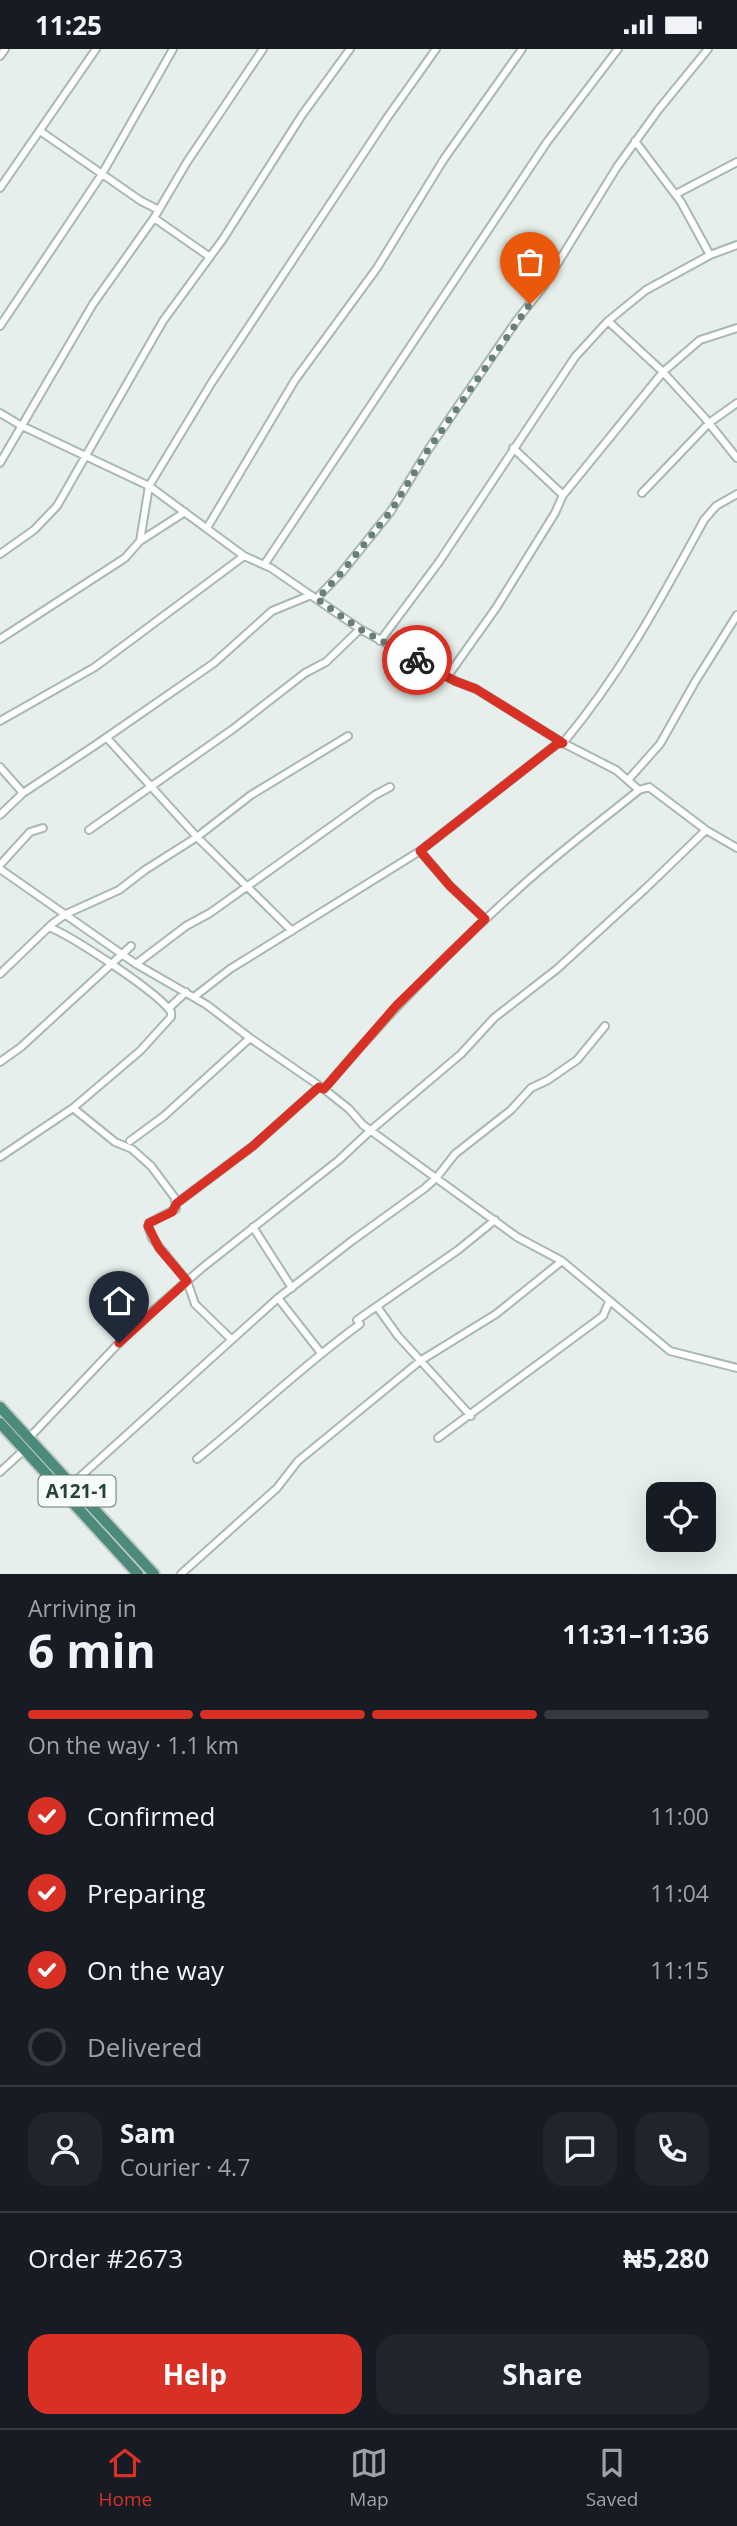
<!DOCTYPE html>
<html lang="en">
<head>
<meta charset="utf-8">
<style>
  body { margin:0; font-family:"Open Sans",sans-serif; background:#20242c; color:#f1f3f6; height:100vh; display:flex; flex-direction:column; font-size:26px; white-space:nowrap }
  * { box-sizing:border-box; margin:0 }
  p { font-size:23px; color:#9ea1a6 }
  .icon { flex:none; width:38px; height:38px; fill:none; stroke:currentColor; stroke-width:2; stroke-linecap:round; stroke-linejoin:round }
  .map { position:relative; height:1525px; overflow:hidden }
  .panel { display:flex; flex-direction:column; background:#171b24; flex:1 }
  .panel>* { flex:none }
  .tools { position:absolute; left:646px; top:1433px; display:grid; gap:14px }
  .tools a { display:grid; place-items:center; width:70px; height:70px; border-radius:14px; background:#171b24; box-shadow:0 7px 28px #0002; font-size:35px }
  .pin { position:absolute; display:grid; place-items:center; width:60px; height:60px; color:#fff; margin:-72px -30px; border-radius:50% 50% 50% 0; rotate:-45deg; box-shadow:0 0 7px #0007 }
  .pin .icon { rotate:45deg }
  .courier { position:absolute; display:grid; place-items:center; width:70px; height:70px; margin:-35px; border:5px solid #d93025; border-radius:50%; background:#fff; color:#222; box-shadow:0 2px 9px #0007 }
  .headline em { font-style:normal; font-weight:700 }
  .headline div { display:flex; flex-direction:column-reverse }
  .headline { display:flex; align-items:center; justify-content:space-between; height:119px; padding:0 28px }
  h1 { font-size:46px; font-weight:700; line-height:52px }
  .bar { display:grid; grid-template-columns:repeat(4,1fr); gap:10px 7px; align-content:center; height:84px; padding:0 28px }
  .bar i { height:9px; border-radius:5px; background:#363941 }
  .bar .active { background:#d93025 }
  .bar p { grid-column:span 4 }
  .line { display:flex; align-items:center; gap:18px; padding:0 28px; border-top:2px solid #363941 }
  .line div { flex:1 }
  .round { display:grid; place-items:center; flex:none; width:74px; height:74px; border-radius:21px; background:#20242c }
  ol { padding:0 28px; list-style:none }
  li { display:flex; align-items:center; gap:21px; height:77px }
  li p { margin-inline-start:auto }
  li .icon { padding:7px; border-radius:50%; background:#d93025; color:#fff; stroke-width:4 }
  li:last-child { color:#9ea1a6 }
  li i { width:38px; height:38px; border:4px solid #363941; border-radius:50% }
  .cta { display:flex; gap:14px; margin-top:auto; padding:14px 28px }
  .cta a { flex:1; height:80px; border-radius:21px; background:#d93025; color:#fff; font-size:28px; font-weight:700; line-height:80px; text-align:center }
  .cta a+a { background:#20242c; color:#f1f3f6 }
  .status { display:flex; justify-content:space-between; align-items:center; height:49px; padding:0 35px; background:#171b24; direction:ltr }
  .status svg { height:19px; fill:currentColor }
  .menu { display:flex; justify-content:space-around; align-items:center; height:98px; border-top:2px solid #363941; background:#171b24; font-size:19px; color:#9ea1a6 }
  .menu a { display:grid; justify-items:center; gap:4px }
  .menu .active { color:#d93025 }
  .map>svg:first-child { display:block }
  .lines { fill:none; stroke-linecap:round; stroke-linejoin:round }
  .minor-casing { stroke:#a8b8b2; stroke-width:10 }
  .trunk-casing { stroke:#c2cac8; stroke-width:14 }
  .minor { stroke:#fff; stroke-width:6 }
  .trunk { stroke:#4c8a7c; stroke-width:10 }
  .done { stroke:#687f78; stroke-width:7; stroke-dasharray:0 12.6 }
  .route { stroke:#d93025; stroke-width:9 }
  .labels { text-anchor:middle; stroke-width:6; stroke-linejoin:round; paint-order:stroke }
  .shield { fill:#f7fbf9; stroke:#637a73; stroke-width:2 }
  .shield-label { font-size:19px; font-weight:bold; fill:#24423a }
</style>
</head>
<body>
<div class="status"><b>11:25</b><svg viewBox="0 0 49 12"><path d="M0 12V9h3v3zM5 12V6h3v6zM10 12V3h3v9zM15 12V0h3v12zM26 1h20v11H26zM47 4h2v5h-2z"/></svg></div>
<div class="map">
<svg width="737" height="1525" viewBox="0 0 737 1525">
  <rect width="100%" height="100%" fill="#e6efeb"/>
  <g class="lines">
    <defs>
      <path id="minor" d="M0,7L5,0
        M40,82L141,152L159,161
        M0,139L96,0
        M676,145L737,113
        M154,169L210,208
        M710,206L737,196
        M608,272L663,323L700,291L737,279
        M0,277L102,125L173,0
        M0,364L20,376L149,437L244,507L271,519L360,580L455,632L476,640L563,694L616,721L639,741
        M513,399L563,446L663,323L704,368L737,409
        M0,414L93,255L154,169L187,113L263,0
        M642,444L709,374L737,354
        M207,479L295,331L377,219L444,110L522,0
        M140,492L149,437L212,333L387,69L436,0
        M0,505L34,481L57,457L163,272L223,190L302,66L350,0
        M264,516L547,93L618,0
        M317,549L342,523L391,462L428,401L517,271L543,238L617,118L659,60L708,0
        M0,590L125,509L140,492L185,463
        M380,592L439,513L575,308L608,272L646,241L710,206L681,153L635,92
        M447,628L496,559L555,464L563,446
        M0,672L95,618L244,507
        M107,689L197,788L292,882
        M0,718L23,744
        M628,731L660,695L695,633L737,566
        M0,766L23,744L94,697L214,614L272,562L311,546
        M89,781L233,680L305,624L326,613L360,580
        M706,781L737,799
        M420,802L450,837L485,870
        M0,816L30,783L43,779
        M0,820L136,915L207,956L250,989L324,1040L349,1060L363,1076L517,1188L562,1212L670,1302L737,1319
        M49,878C73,888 158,943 171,963V968L140,1002L73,1059L115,1093L132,1100L151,1117L175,1149L176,1160L149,1174L148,1177L152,1189L187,1232L195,1255L231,1290
        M136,915L186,877L210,864L375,746L390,738
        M0,925L52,875L66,865L119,841L145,821L197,788L251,746L348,687
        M194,948L230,920L420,802L557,695L563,694C621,625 661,550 704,471L716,457L737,445
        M169,959L186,943
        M0,1013L21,998L131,897
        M130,1092L164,1067L250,989
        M0,1108L73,1059
        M253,1178L292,1239
        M278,1249L321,1304
        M378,1259L398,1287L471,1367
        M357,1271L458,1201L495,1171
        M29,1389L134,1278L202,1219L339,1111L371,1081L461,1005L494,969L557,920L646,839L706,781L649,738L639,741C597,775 554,807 515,843C447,904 383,970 324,1040L319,1038L253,1097L177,1154
        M438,1389L603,1267L609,1253
        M197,1410C252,1366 303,1316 360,1275
        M0,1423L24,1401
        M71,1436L278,1249L353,1191L425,1139L437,1128L455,1105L511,1061L531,1039L548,1031L577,1011L605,977
        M181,1525L277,1439L298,1412L420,1312L496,1265L562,1212"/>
      <path id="trunk" d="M0,1358L154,1525
        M0,1374L138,1525"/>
    </defs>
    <use href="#minor" class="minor-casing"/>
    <use href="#trunk" class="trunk-casing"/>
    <use href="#minor" class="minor"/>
    <use href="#trunk" class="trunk"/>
  </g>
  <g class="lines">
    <path class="done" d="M417,611L360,580L317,550L342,523L391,462L428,401L530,255"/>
    <path class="route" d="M119,1294L187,1232L159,1199L148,1177L149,1174L172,1163L177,1154L253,1097L319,1038L324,1040L396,957L485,870L450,837L420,802L557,695L563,694L476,640L455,632L417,611"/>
  </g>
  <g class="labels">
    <rect class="shield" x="38.5" y="1426.5" width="77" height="31" rx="5"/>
    <g class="shield-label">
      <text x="77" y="1449">A121-1</text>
    </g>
  </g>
</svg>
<div class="tools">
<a><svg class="icon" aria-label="locate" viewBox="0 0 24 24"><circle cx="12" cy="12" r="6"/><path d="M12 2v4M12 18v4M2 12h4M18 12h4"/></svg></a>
</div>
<div class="pin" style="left:530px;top:255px;background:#ea580c"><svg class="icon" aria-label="bag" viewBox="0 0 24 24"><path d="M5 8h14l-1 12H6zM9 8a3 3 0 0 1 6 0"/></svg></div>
<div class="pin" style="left:119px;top:1294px;background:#1f2937"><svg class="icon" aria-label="home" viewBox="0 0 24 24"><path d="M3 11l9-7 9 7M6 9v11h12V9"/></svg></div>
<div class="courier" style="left:417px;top:611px"><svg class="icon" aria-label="bike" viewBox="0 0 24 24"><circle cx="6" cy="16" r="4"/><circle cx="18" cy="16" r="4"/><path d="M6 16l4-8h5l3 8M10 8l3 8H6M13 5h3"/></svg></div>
</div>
<section class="panel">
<div class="headline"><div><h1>6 min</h1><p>Arriving in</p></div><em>11:31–11:36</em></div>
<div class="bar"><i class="active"></i><i class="active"></i><i class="active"></i><i></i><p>On the way · 1.1 km</p></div>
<ol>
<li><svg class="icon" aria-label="check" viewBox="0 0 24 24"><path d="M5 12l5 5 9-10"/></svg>Confirmed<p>11:00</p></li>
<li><svg class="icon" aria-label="check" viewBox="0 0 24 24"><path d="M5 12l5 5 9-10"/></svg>Preparing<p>11:04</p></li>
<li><svg class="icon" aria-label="check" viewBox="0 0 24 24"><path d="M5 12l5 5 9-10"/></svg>On the way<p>11:15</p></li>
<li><i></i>Delivered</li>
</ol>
<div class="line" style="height:126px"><a class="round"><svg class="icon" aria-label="person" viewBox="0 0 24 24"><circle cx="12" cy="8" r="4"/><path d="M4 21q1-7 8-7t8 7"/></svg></a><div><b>Sam</b><p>Courier · 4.7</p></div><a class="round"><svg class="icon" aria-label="chat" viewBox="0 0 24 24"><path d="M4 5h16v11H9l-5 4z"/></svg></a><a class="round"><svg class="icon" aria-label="phone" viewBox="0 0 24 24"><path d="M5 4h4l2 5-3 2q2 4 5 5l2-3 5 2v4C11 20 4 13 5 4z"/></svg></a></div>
<div class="line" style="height:91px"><div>Order #2673</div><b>₦5,280</b></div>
<div class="cta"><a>Help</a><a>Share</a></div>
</section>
<nav class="menu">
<a class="active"><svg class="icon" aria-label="home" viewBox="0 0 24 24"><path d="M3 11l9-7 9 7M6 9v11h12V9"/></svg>Home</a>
<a><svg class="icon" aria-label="map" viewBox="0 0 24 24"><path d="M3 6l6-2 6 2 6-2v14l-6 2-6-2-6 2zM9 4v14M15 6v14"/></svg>Map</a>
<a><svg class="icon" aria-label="saved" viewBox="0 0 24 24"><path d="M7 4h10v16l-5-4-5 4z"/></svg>Saved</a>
</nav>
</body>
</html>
